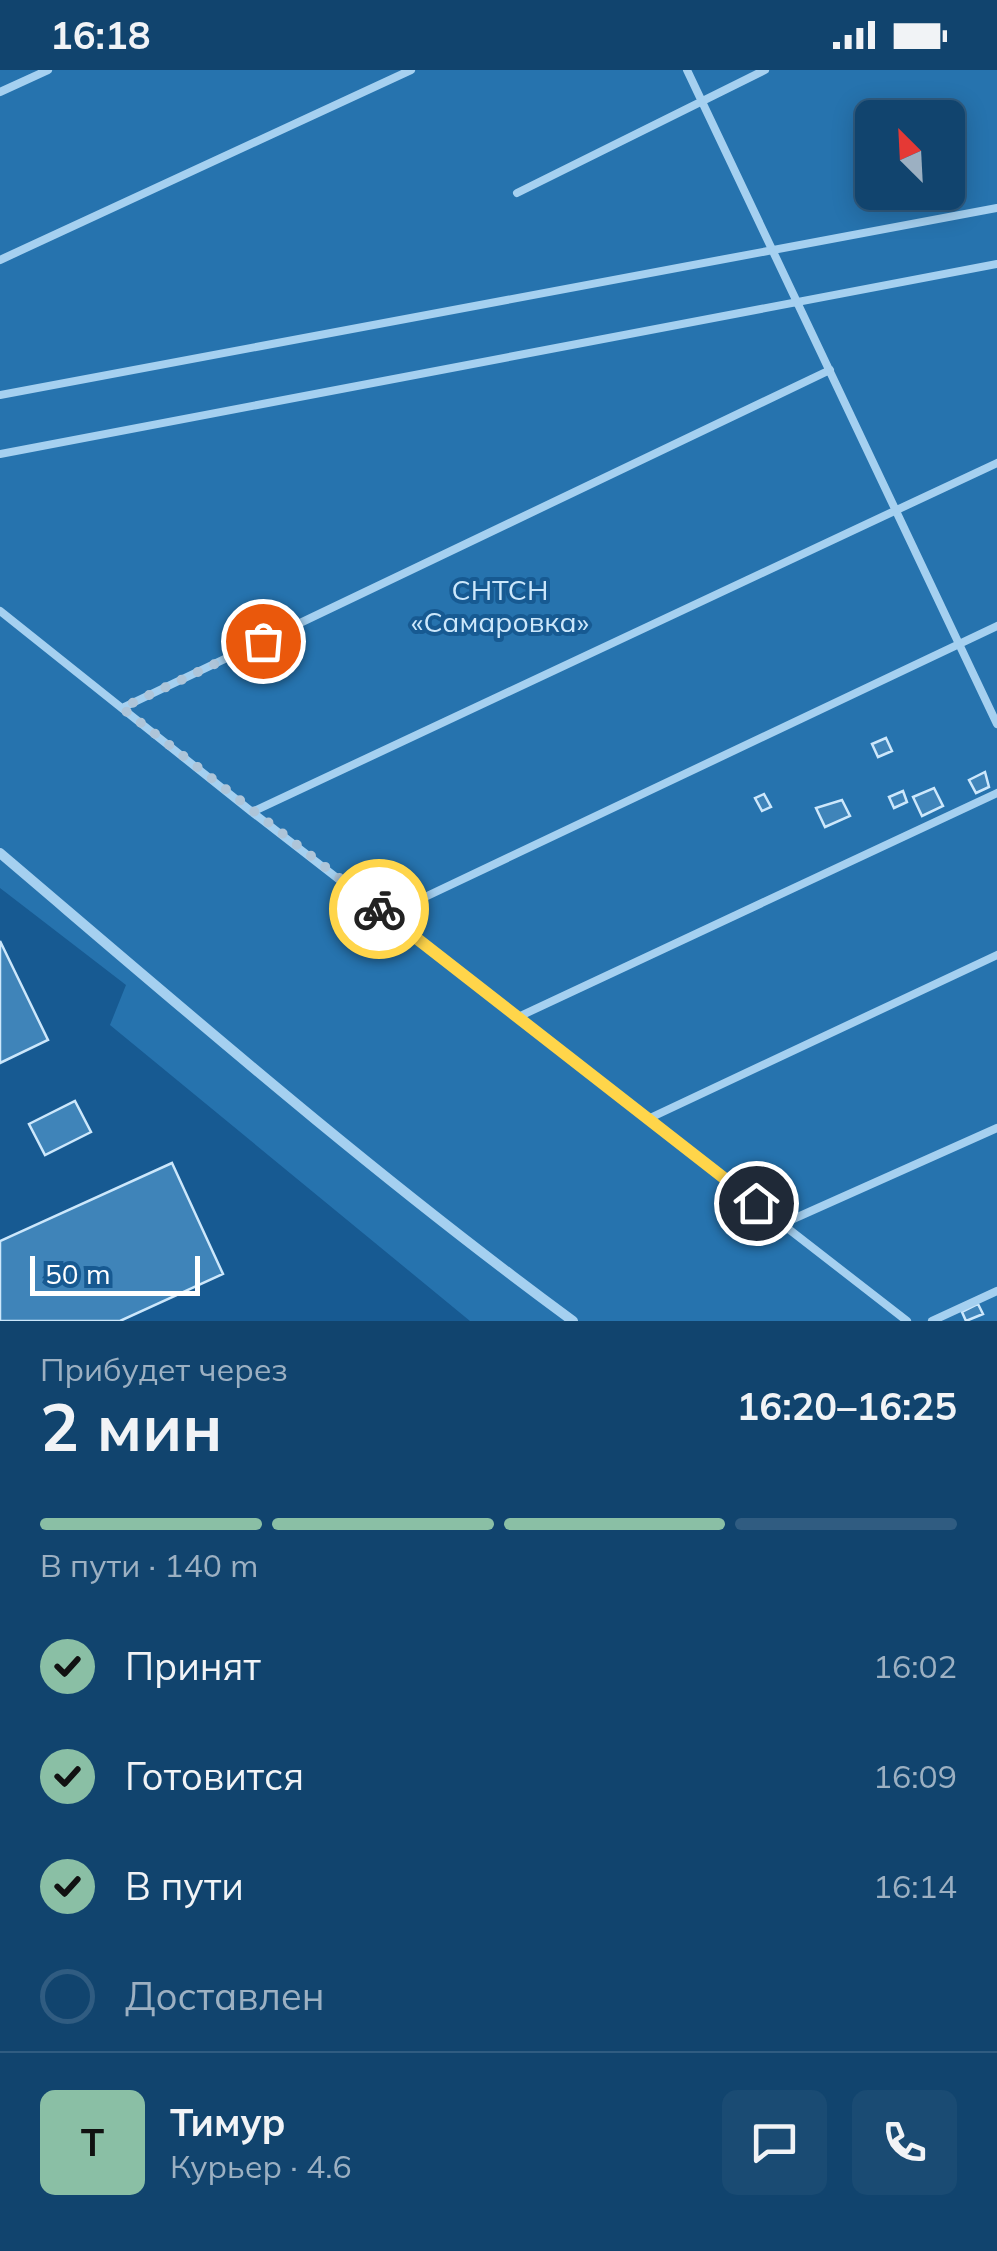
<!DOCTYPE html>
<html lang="ru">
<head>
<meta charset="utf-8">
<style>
  body { margin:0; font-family:Mulish,sans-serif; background:#1a4b73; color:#f1f3f6; height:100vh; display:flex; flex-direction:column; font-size:38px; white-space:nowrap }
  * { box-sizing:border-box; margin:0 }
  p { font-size:32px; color:#9cb0c2 }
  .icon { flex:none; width:55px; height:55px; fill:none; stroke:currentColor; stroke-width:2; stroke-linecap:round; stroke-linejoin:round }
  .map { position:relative; height:1251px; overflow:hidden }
  .sheet { display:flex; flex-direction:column; background:#11446e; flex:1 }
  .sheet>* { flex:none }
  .needle { width:65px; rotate:336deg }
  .controls { position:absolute; left:855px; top:30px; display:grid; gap:20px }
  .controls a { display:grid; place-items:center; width:110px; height:110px; border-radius:15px; background:#11446e; box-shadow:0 5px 25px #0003,0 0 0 2px #305c81; font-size:50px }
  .scale { position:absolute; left:30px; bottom:25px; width:170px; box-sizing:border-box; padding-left:10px; border:5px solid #fff; border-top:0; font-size:28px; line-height:35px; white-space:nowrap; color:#fff; -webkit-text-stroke:8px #175a92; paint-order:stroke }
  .pin { position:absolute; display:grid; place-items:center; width:85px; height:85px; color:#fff; margin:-42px; border:5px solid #fff; border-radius:50%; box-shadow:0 2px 10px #0007 }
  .courier { position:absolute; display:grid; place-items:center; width:100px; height:100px; margin:-50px; border:8px solid #ffd54a; border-radius:50%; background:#fff; color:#222; box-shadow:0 2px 12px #0007 }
  .head em { font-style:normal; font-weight:700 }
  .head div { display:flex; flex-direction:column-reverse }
  .head { display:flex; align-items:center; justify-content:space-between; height:170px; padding:0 40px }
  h1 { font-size:65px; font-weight:700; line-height:75px }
  .bar { display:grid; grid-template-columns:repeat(4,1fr); gap:15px 10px; align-content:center; height:120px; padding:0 40px }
  .bar i { height:12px; border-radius:8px; background:#305c81 }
  .bar .active { background:#8abfa5 }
  .bar p { grid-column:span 4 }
  .line { display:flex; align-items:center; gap:25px; padding:0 40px; border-top:2px solid #305c81 }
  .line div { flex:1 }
  .round { display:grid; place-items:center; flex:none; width:105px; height:105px; border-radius:15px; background:#1a4b73 }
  ol { padding:0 40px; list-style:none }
  li { display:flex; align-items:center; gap:30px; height:110px }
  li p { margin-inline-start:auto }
  li .icon { padding:10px; border-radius:50%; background:#8abfa5; color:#111; stroke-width:4 }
  li:last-child { color:#9cb0c2 }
  li i { width:55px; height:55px; border:5px solid #305c81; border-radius:50% }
  .status { display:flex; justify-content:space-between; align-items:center; height:70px; padding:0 50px; background:#11446e; direction:ltr }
  .status svg { height:28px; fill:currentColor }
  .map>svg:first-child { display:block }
  .green { fill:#2673ae; fill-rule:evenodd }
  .building { fill:#3f84b9; stroke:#cce7fb; stroke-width:2.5 }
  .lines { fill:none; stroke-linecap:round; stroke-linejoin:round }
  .lane { stroke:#a5d0f0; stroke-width:8 }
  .street { stroke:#a5d0f0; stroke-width:10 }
  .done { stroke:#aec5d9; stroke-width:10; stroke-dasharray:0 18 }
  .route { stroke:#ffd54a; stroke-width:12 }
  .labels { text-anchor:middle; stroke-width:8; stroke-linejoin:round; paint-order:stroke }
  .park-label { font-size:28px; fill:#cce7fb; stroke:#175a92 }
</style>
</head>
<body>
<div class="status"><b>16:18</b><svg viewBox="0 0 49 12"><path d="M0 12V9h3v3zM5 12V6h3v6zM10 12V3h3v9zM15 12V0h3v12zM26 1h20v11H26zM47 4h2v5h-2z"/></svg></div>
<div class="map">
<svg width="997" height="1251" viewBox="0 0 997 1251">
  <rect width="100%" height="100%" fill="#175a92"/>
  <path class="green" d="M0,0H997V1251H470L110,955L126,915L0,818ZM872,48H948V122H872Z"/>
  <path class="building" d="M886,668L892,681L878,687L872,674Z
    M985,702L989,717L976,723L969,710Z
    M934,718L943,736L922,746L913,727Z
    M903,721L907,732L894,738L889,727Z
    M764,724L771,737L762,741L755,728Z
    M842,730L850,746L825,757L816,738Z
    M0,871L48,970L0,993Z
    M75,1031L91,1062L45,1085L29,1054Z
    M172,1093L223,1204L120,1251H0V1171Z
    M978,1234L983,1244L966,1251L962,1242Z"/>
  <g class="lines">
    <path class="lane" d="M687,0L997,654
      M0,22L48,0
      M517,123L765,0
      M0,190L411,0
      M0,325L997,138
      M0,384L997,194
      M0,541L252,742L907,1251
      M122,638L830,300
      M252,742L997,393
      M387,845L997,556
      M518,947L997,723
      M650,1048L997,885
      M782,1154L997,1058
      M932,1251L997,1221"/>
    <path class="street" d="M0,783C188,943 374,1105 573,1251"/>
  </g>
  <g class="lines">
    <path class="done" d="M263,571L122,638L379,839"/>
    <path class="route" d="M379,839L756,1133"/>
  </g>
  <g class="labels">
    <g class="park-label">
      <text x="500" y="530">СНТСН<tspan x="500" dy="32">«Самаровка»</tspan></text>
    </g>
  </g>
</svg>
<div class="controls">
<a><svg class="needle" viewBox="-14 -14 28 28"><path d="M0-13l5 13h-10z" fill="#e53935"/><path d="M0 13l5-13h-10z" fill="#9cb0c2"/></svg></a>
</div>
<div class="scale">50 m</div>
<div class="pin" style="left:263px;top:571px;background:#ea580c"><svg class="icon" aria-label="bag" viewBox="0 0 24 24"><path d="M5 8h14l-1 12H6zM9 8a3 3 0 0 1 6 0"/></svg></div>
<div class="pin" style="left:756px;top:1133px;background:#1f2937"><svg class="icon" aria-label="home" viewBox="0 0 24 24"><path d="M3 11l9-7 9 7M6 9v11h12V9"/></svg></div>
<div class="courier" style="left:379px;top:839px"><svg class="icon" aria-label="bike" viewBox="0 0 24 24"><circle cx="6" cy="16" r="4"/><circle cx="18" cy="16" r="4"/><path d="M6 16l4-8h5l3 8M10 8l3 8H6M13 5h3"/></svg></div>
</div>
<section class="sheet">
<div class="head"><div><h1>2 мин</h1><p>Прибудет через</p></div><em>16:20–16:25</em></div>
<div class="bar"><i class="active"></i><i class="active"></i><i class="active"></i><i></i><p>В пути · 140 m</p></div>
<ol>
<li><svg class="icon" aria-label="check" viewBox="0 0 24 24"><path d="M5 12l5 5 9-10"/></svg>Принят<p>16:02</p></li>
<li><svg class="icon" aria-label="check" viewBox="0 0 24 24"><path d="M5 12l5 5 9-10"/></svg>Готовится<p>16:09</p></li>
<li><svg class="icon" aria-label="check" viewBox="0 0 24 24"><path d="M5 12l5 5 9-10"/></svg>В пути<p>16:14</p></li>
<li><i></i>Доставлен</li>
</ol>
<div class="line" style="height:180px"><b class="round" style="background:#8abfa5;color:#111">Т</b><div><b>Тимур</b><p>Курьер · 4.6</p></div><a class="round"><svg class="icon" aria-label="chat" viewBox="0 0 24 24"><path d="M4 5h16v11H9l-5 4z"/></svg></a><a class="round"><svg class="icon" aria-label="phone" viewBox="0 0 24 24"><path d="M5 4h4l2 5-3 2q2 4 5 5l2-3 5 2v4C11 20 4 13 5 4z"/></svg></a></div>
</section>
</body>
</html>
